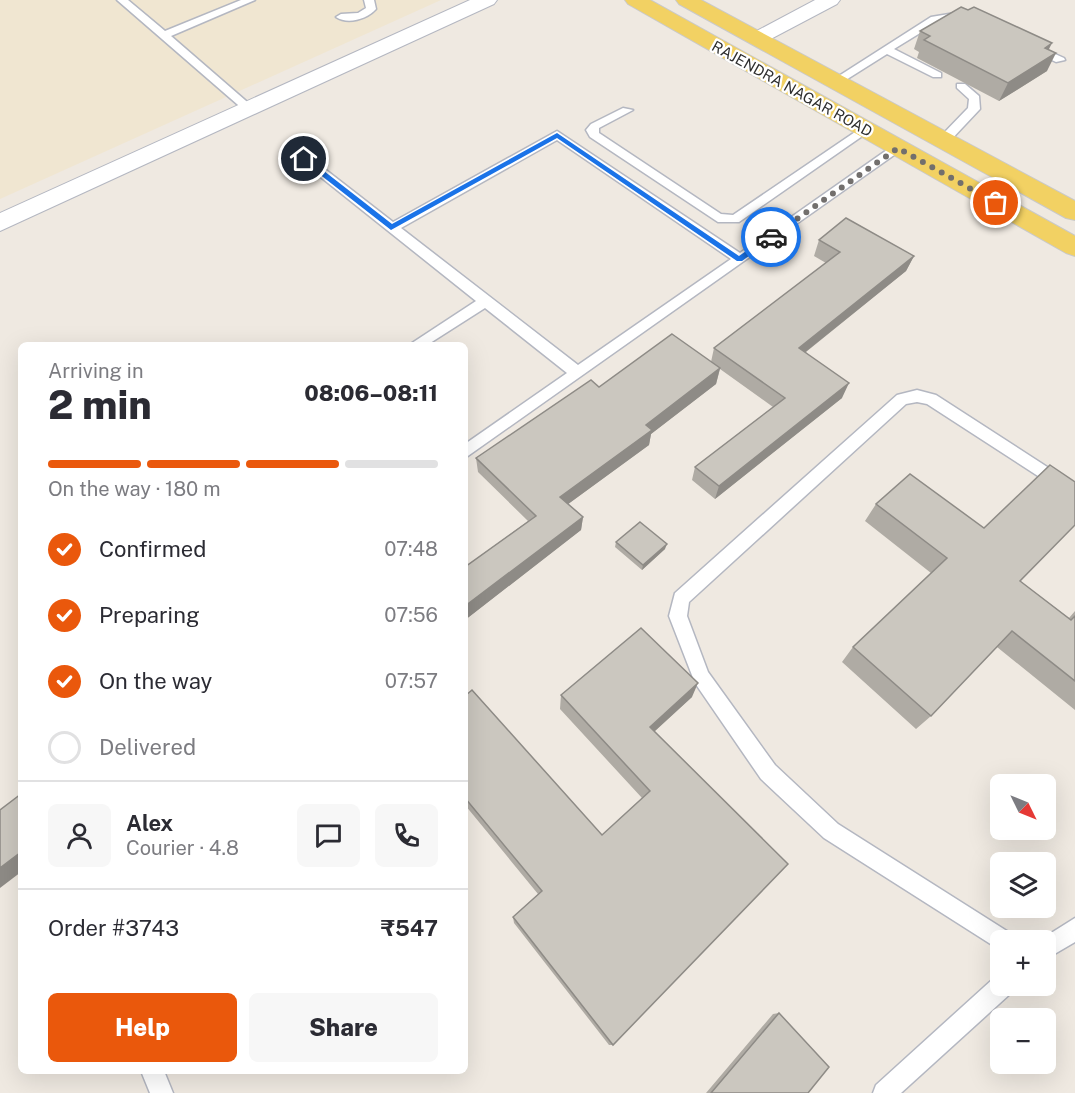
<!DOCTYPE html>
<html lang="en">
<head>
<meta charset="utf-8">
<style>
  body { margin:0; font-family:"Public Sans",sans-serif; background:#f7f7f7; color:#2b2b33; height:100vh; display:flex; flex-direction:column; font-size:22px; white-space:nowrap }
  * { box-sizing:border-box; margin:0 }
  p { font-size:20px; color:#7c7c81 }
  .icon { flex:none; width:33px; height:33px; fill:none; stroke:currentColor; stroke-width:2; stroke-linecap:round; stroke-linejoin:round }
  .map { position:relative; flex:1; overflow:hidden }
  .sheet { position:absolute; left:18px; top:342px; width:450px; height:732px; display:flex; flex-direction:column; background:#fff; border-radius:9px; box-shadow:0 6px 24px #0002 }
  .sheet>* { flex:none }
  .needle { width:39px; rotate:133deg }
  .fabs { position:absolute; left:990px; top:774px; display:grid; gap:12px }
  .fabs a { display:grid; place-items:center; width:66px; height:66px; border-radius:9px; background:#fff; box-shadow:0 6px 24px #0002; font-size:30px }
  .pin { position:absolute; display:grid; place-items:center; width:51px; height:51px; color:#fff; margin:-26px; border:3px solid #fff; border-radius:50%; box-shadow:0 2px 6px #0007 }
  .courier { position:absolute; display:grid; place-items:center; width:60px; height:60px; margin:-30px; border:4px solid #1a73e8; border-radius:50%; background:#fff; color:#222; box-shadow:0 2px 8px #0007 }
  .head em { font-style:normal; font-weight:800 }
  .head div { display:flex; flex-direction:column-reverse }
  .head { display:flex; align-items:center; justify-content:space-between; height:102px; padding:0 30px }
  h1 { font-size:39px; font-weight:800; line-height:45px }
  .bar { display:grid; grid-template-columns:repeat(4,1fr); gap:9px 6px; align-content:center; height:72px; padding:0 30px }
  .bar i { height:8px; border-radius:4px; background:#e1e1e2 }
  .bar .selected { background:#ea580c }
  .bar p { grid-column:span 4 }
  .line { display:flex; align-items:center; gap:15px; padding:0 30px; border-top:2px solid #e1e1e2 }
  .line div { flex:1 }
  .round { display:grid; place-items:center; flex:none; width:63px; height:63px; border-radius:9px; background:#f7f7f7 }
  ol { padding:0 30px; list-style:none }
  li { display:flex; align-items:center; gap:18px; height:66px }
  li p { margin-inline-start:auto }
  li .icon { padding:6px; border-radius:50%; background:#ea580c; color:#fff; stroke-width:4 }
  li:last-child { color:#7c7c81 }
  li i { width:33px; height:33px; border:3px solid #e1e1e2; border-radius:50% }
  .button { display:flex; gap:12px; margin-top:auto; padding:12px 30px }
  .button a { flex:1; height:69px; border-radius:9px; background:#ea580c; color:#fff; font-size:24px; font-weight:800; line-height:69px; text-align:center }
  .button a+a { background:#f7f7f7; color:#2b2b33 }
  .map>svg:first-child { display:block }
  .education { fill:#f0e6d1 }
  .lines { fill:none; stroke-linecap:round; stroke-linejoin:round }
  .service-casing { stroke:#b4b7c1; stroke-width:3 }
  .tertiary-casing { stroke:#b4b7c1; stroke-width:2 }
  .primary-casing { stroke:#c9c9c9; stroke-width:2 }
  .service { fill:#fff; fill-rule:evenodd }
  .tertiary { fill:#fff; fill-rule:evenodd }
  .primary { fill:#f2d163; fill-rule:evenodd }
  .wall { fill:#afaba4 }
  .shaded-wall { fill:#8e8b86 }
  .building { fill:#cbc7bf; stroke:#8e8b86; stroke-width:1.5 }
  .route { fill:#1a73e8 }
  .done { stroke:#726f6d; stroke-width:6; stroke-dasharray:0 10.8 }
  .labels { text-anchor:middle; stroke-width:4.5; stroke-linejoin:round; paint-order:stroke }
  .far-street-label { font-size:15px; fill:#2e2e2e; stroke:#fff }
</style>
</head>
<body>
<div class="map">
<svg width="1075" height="1093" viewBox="0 0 1075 1093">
  <rect width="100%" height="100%" fill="#efe9e1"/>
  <path class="education" d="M0,0H441L0,199Z"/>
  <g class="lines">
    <defs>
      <path id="service" d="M117,0H128L165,31L241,0H255L171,36L253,107V111H245Z
        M364,0H374L376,9C367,19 348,25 336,17L341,14L358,13L366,8Z
        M955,13L973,17L968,20L938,22L894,49L941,73V77H933L887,54L841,83L831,81L931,17Z
        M1035,45L1064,58L1065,60L1056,62L1031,50L1030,48Z
        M957,84H965L979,96L980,109L948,143H940V137L968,108L969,99L957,88Z
        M623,108L633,110L599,128V133L721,214L733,215L861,128L871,130L739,222H718L590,137L586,130L591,124Z
        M557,131L740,253L894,145L904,148L465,458V444L567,373L485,308L427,345H409L476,301L298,159L304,155L308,156L393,222ZM557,140L731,259L578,365L401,228Z
        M917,390L936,395L1075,485V500L927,404L917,402L906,404L689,602L687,616L708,672L775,765L838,824L1010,933L1013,940H1000V950L824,838L761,779L695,683L669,616L675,593L897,395Z
        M1075,918V942L1046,959V940H1040Z
        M1000,976V986H1013L1010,994L901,1093H873L876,1085L994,978Z
        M141,1071H164L173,1093H150Z"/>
      <path id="tertiary" d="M470,0H497L494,4L0,231V213Z
        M815,0H840L837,4L765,42H751L747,38L751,34Z"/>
      <path id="primary" d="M625,0H650L1075,236V256L1066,253L628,4Z
        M676,0H701L1075,201V220L1066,218L679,4Z"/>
    </defs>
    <use href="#service" class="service-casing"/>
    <use href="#tertiary" class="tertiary-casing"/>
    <use href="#primary" class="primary-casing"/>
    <use href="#service" class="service"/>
    <use href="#tertiary" class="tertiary"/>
    <use href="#primary" class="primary"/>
  </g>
  <path class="wall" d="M968,10L1049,49L1047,71L999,101L917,58L919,52L914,49L920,31Z
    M819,240L914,256L906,271L806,352L842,398L715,499L692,480L695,467L773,407L720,369L716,384L651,434L649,445L568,504L583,517L581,530L465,620V567L528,521L478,472L476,458L599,387L711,362L714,348L826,263L814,256Z
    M876,504L1020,581L1069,618L1075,611V710L997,647L931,716L916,729L842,662L853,647L931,573L865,521Z
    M616,542L665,549L642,570L615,547Z
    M561,695L692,697L654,732L788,864L613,1045H609L514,923L513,917L538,894L465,805V696L602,835L642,798L560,709Z
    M779,1013L808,1093H706L773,1014Z"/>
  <path class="shaded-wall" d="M1052,43L1043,61L1056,53L1047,71L999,101L1008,83L1045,48Z
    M914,256L906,271L793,362L799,348Z
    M720,368L716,384L651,434L649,445L560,510V497L646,425Z
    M849,383L842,398L715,499L719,486Z
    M583,517L581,530L465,620V606Z
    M667,544L665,549L642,570L643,565Z
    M698,683L692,697L645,740L650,727Z
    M21,852V872L0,888V868Z"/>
  <path class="building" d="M961,7L968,10L974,7L1052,43L1045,48L1056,53L1008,83L924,40L930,36L920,31Z
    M846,218L914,256L799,348L849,383L719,486L695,467L785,398L714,348L840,252L819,240Z
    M672,334L720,368L646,425L652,430L560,497L583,517L465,606V567L536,516L476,458L591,380L599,387Z
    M1050,465L1075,482V525L1020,581L1071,620L1075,616V681L1012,631L931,716L853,647L947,558L876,504L910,474L984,528Z
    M640,522L667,544L643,565L616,542Z
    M641,628L698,683L650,727L788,864L613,1045L513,917L542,891L465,798V696L472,690L602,835L650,791L561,695Z
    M21,794V852L0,868V810Z
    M779,1013L829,1067L808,1093H711Z"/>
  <path class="route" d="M557,133L739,256L769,235L775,237L742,261H737L557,138L391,230L300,159L306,157L392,224Z"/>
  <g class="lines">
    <path class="done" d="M771,237L898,148L996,203"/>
  </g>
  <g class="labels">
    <g class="far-street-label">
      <text transform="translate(792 89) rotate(29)" y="5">RAJENDRA NAGAR ROAD</text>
    </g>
  </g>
</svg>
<div class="fabs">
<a><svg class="needle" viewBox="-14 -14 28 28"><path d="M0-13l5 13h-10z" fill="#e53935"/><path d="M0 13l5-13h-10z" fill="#7c7c81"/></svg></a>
<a><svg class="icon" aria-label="layers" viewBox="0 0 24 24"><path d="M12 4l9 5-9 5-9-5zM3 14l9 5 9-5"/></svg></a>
<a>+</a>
<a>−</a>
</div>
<div class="pin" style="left:996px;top:203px;background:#ea580c"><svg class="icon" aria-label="bag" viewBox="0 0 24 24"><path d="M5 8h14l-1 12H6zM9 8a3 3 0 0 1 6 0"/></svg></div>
<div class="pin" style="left:304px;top:159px;background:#1f2937"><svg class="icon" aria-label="home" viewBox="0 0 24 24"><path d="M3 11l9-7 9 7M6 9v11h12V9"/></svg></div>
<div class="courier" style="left:771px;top:237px"><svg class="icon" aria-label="car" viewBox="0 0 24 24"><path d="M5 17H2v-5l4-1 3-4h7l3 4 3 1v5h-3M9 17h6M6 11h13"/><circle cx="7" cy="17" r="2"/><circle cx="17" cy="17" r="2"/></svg></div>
<section class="sheet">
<div class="head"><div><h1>2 min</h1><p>Arriving in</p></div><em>08:06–08:11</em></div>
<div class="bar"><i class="selected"></i><i class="selected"></i><i class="selected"></i><i></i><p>On the way · 180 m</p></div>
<ol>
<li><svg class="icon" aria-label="check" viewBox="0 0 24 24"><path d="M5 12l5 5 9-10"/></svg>Confirmed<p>07:48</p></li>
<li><svg class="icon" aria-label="check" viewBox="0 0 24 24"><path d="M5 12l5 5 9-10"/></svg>Preparing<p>07:56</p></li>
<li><svg class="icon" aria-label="check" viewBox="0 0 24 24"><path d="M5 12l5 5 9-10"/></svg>On the way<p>07:57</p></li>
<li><i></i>Delivered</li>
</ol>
<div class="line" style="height:108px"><a class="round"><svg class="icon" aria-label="person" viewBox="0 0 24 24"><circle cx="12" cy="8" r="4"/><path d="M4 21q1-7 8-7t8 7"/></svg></a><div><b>Alex</b><p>Courier · 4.8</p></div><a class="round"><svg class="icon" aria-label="chat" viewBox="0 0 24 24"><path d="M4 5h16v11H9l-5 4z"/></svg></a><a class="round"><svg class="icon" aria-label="phone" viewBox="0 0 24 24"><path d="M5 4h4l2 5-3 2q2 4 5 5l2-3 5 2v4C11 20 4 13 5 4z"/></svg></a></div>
<div class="line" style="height:78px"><div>Order #3743</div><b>₹547</b></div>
<div class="button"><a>Help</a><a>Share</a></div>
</section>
</div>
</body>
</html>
